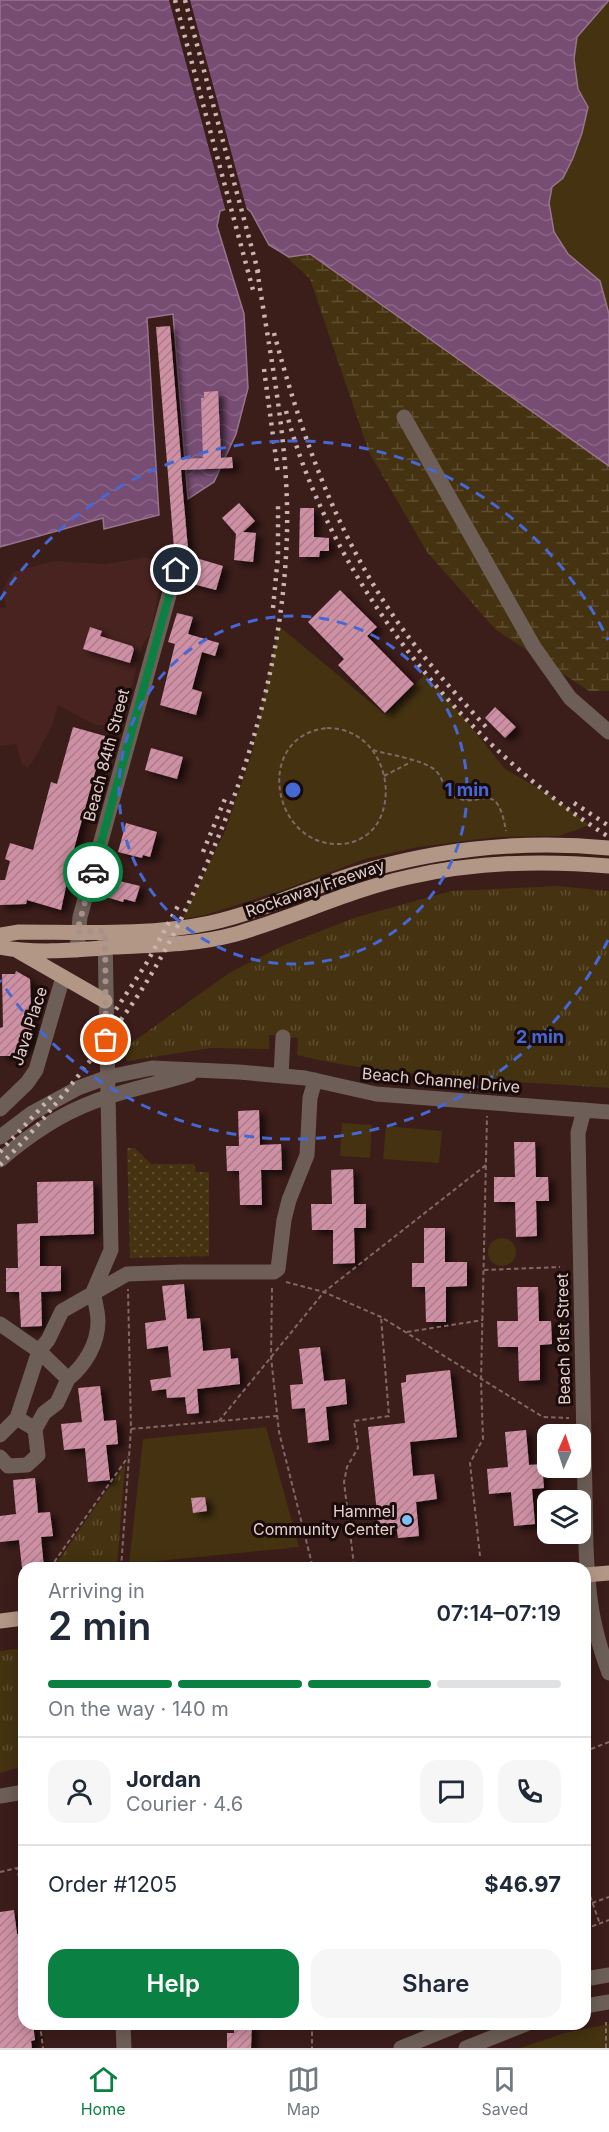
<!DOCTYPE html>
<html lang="en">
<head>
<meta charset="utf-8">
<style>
  body { margin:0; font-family:Inter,sans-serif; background:#f6f6f7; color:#1f2937; height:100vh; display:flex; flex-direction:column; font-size:22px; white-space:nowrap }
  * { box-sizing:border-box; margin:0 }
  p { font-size:20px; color:#747a83 }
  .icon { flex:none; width:33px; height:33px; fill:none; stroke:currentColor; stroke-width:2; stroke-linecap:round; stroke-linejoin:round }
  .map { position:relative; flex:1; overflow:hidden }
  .panel { position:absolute; left:18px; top:1562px; width:573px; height:468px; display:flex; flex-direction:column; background:#fff; border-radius:18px; box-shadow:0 3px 15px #0003 }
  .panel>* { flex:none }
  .needle { width:39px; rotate:3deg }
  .buttons { position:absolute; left:537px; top:1424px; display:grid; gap:12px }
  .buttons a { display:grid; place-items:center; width:54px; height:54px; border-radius:12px; background:#fff; box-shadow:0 3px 15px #0003; font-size:30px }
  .pin { position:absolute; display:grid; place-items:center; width:51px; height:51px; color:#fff; margin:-26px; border:3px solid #fff; border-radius:50%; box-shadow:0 2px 6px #0007 }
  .courier { position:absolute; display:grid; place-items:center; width:60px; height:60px; margin:-30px; border:4px solid #0b8043; border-radius:50%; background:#fff; color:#222; box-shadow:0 2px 8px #0007 }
  .head em { font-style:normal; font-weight:600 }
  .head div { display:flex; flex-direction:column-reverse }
  .head { display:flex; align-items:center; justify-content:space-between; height:102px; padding:0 30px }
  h1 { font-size:39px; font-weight:600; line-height:45px }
  .bar { display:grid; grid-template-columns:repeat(4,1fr); gap:9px 6px; align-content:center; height:72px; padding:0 30px }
  .bar i { height:8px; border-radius:4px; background:#e0e1e3 }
  .bar .on { background:#0b8043 }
  .bar p { grid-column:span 4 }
  .line { display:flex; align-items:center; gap:15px; padding:0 30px; border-top:2px solid #e0e1e3 }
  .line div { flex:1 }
  .round { display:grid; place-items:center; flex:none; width:63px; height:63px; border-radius:18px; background:#f6f6f7 }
  .button { display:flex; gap:12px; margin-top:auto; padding:12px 30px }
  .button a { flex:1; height:69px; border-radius:18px; background:#0b8043; color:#fff; font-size:24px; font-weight:600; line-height:69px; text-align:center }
  .button a+a { background:#f6f6f7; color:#1f2937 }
  .menu { display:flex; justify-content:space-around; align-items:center; height:84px; border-top:2px solid #e0e1e3; background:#fff; font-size:16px; color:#747a83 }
  .menu a { display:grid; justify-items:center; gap:3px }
  .menu .on { color:#0b8043 }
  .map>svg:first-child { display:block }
  .built { fill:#482320 }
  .grass { fill:url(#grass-tufts) }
  .wetland { fill:url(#wetland-marsh) }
  .park { fill:#443210 }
  .garden { fill:url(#garden-dots) }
  .water { fill:url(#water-waves); stroke:#98748d; stroke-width:1.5 }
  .pier { fill:#3b1d1a }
  .building { fill:url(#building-hatch); filter:url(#shadow) }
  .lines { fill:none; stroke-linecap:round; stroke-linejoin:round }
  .path { stroke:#826865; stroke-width:2; stroke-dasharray:4.5 3; stroke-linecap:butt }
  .minor { stroke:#6d5f57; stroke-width:15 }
  .major { stroke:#b39786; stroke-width:15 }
  .rail { stroke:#cab4b1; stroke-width:4.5; stroke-dasharray:3 6; stroke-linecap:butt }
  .done { stroke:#a8908d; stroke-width:6; stroke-dasharray:0 10.8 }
  .route { stroke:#0b8043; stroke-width:8 }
  .ring { fill:none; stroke:#4568d5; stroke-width:3; stroke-dasharray:10 8 }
  .poi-dot { fill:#7ebdf9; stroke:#190b0a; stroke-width:2 }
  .labels { text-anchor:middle; stroke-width:6; stroke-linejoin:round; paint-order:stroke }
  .street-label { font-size:16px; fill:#e3cecb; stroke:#190b0a }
  .poi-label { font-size:16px; fill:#e3cecb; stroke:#190b0a; text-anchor:end }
  .centre { fill:#4568d5; stroke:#190b0a; stroke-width:3 }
  .ring-label { font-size:18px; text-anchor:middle; font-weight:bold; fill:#4568d5; stroke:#190b0a; stroke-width:6; stroke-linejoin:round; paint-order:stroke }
</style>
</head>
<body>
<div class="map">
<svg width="609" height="2048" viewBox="0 0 609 2048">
  <defs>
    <pattern id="grass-tufts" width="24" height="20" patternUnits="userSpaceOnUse" patternTransform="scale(1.5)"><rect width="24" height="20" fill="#443210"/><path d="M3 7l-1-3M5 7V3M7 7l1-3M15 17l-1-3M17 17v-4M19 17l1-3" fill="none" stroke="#5f4e31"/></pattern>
    <pattern id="wetland-marsh" width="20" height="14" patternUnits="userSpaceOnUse" patternTransform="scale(1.5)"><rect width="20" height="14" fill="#443210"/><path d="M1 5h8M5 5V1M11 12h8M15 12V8" fill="none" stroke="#5f4e31"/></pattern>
    <pattern id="garden-dots" width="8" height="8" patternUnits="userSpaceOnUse" patternTransform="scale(1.5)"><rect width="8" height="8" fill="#443210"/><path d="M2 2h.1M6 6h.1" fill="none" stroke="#5f4e31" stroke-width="1.8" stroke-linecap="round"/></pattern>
    <pattern id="water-waves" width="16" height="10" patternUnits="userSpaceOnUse" patternTransform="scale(1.5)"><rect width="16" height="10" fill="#784d73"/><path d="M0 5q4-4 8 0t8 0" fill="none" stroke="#8b6586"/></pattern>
    <pattern id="building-hatch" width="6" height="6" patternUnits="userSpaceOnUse" patternTransform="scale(1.5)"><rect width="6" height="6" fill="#ce90a4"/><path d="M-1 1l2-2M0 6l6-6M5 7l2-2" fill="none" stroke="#ac7c8a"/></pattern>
    <filter id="shadow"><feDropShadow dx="6" dy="4" stdDeviation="3" flood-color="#0009"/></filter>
  </defs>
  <rect width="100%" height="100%" fill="#3b1d1a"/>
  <path class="built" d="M148,557L162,575L150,634L143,644L121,726L95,725L58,705L52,726L33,761L27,768L22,764L16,744L0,746V608H6L2,591L13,572L53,561L106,564Z"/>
  <path class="grass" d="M558,886L609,891V1088C507,1080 396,1079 297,1055L298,1038L269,1035V1049L211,1048L127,1061L123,1049L229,973L282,946L357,917L451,891Z
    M125,1464L117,1567H54Z
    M24,1648V1768L13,1769L0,1773V1651Z"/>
  <path class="wetland" d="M281,252L310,254L609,466V691H589L496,630L427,552L369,452L310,279Z"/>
  <path class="park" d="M609,0V347L531,186L553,58Z
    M279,626L386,715L425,674L461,714L505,769L549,794L590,825L559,836L497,837L418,847L365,859L278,892L205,915L182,919L225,831L252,753Z
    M342,1123L372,1125L370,1158L340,1156Z
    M386,1126L442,1131L439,1163L383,1159Z
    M488 1252a14 14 0 1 1 28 0a14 14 0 1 1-28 0Z
    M266,1427L299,1547L129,1564L143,1439Z
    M609,2024V2048H520L565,2033Z"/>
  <path class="garden" d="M127,1148H135L151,1164H194L196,1172H209V1256L130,1258Z"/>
  <path class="water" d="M0,0H609L577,37L574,59L578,89L588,107L582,133L573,158L563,178L552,187L549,203L554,232L568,254L600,281L609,314V466L310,254L289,257L269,245L251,212L242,204L220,211L217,226L244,314L248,388L236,434L214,482L188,499L173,314L147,318L159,515L104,529L103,518L0,547Z"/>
  <path class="pier" d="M169,0H190L248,214L242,207L226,212Z"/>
  <path class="building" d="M170,326L181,459L203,458L201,398H204V392L218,391L221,458L232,457L233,468L181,470L189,560L180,561H175L156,327Z
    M239,503L255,521L243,532L256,533L253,562L234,560L236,534L222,518Z
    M300,508H314V537L329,538V551H320L319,557H299Z
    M196,558L223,566L216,590L189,583Z
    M340,590L377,627L367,636L414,684L385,713L338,665L344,659L308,622Z
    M177,613L193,617L188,634L219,643L215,656L202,652L192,689L202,692L196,715L160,705L175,644L168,642Z
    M90,627L102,631L100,636L132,646L134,649L130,663L83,649Z
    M495,707L516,727L505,738L485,718Z
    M73,727L105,736L69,867L74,868L70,883L67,882L61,910L27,900L26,904L0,905V880H5L10,861L5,859L10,843L33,850L51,782L57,784Z
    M151,748L183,757L177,779L145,770Z
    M126,823L157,832L150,857L143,855L142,858L118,852Z
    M111,879L140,886L135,902L124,899L123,902L106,897Z
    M16,971L30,979L32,1039H30V1044L14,1056H0V1028L3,1027L2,974H15Z
    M259,1110L260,1145L281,1144L282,1170H261L262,1205H240L239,1171H227L226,1146H239L238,1111Z
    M514,1142H535L536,1177H548L549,1201H536L537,1236L516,1237L515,1202H494V1177H515Z
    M353,1169L354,1204H366V1228H354L355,1263L333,1264V1230H312L311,1204H332L331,1170Z
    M93,1181L94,1234L40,1236V1266H61V1291L41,1292L42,1326L21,1327L19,1292H6V1268H18L17,1224L38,1223L37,1182Z
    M424,1228H445V1262H467V1286L446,1287V1322H426L425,1287H412V1263H424Z
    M184,1284L187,1319L200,1318L203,1351L230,1348L231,1359L238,1358L240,1382V1384L197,1389L199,1413L187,1414L185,1397L167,1398L166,1389L152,1391L150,1380L171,1377L168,1346L147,1349L145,1323L166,1320L162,1286Z
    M517,1287H538L539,1321H551L552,1344L540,1345V1380L519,1381L518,1347H498L497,1321H518Z
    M320,1347L324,1381L345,1379L347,1404L326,1407L329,1440L308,1443L305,1408L292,1409L290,1385L303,1384L299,1349Z
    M450,1370L457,1437L410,1442L413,1476L434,1474L437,1499L416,1502L419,1536L398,1538L397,1530L379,1532L368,1427L405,1423L401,1383L406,1382V1375Z
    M100,1386L104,1421L116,1420L118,1444L106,1445L110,1480L88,1482L85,1448L64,1450L61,1424L82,1422L78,1388Z
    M526,1430L529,1465L542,1464L544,1488L532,1489L535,1524L514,1526L511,1492L489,1494L487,1469L508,1467L505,1432Z
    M35,1478L38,1513L50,1512L53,1536L41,1537L44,1568H22L19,1540L0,1542V1516L16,1514L13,1480Z
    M205,1497L207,1511L193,1513L191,1498Z
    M14,1910L17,1934H21L23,1949L19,1950L24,1989V2024H33L35,2040L31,2041L32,2048H0V1912Z
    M234,2024H252L251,2048H227V2033H234Z"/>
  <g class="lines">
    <path class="path" d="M327,728C398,728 407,840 341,844C272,848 252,736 327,728Z
      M373,750C389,755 422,759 435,770C443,777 444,791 453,796C480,812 496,774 506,831
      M384,776L411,762
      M484,1270L560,1267
      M286,1282L324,1292L381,1317L543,1417L569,1418
      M272,1288L271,1357L279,1432L313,1568
      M407,1332L483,1320
      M219,1421L324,1292L486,1165
      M131,1429L277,1416
      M480,1556L470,1463L483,1439L481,1381L487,1116
      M354,1566L344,1482L347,1467L358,1448L354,1421L389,1416L381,1317
      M50,1568L128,1457
      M121,1568L131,1429L128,1289
      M591,1749L609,1742
      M0,1872L17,1868L24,1898
      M585,1882L600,1924
      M592,1903L609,1897
      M585,1929L609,1920
      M40,2024L43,2048
      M312,2024V2048
      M606,2048V2022"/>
    <path class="minor" d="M404,417L534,647L570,698L609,732
      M77,950L80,917L176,570
      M281,1076L283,1037
      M0,1109L27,1083L36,1070L63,977
      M584,1110L578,1133L586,1547C588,1596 592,1627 609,1673
      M0,1137L32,1113L78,1088L108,1077L152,1068L239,1072L305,1078L376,1094L609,1112
      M0,1160C28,1136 58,1115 93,1102C125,1090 158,1084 190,1074
      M93,1292C95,1301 98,1312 98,1321C98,1344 85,1365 68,1379L39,1351L48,1340L62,1311L127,1274L181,1272H274L278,1269L284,1220L289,1200L307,1155L310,1098L315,1080
      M93,1292L111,1250L105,936
      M0,1324L39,1351L17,1418L0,1435
      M35,1429L44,1413L57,1403L68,1379
      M0,1457L8,1466L27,1465L38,1455L35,1429L17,1418
      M0,1796L24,1792
      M585,1979L609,1975
      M585,2006L609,2002
      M123,2024L124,2048
      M401,2048L460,2024
      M466,2048L526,2024"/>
    <path class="major" d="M0,935L19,932C82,932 148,936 210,923C255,913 296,894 339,879C425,850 519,839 609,848
      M0,947C37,954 76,950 114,947C155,945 196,945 236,934C295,917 349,890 409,877C475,862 542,860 609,866
      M18,951L105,1001
      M585,1575L609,1573
      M0,1621L24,1618"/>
    <path class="rail" d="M175,0L253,290
      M185,0L259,275
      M274,333C301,433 334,528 392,614C420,655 453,691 486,727
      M264,369L278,473
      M286,411C331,581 462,744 609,837
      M273,608L278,556V506
      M574,803L609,826
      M203,852L227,794
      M101,1032L146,964L178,906
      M0,1152L52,1096
      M0,1165C27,1139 51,1110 75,1080C92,1058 109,1037 125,1014C155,973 178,927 199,881C250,771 284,653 287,532C289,443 270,356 257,269"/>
  </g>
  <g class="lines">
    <path class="done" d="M93,872L77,932L105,931L106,1040"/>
    <path class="route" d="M93,872L176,570"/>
  </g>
  <g class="ring">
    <circle cx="293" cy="790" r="174"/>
    <path d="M608 940A349 349 0 0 1 0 980M0 600A349 349 0 0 1 608 640"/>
  </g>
  <circle class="poi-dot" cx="407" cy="1520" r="6"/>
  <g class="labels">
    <g class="street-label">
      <text transform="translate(106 755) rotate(-75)" y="6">Beach 84th Street</text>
      <text transform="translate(315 888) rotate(-19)" y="6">Rockaway Freeway</text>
      <text transform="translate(29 1026) rotate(-72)" y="6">Java Place</text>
      <text transform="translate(441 1080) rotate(5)" y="6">Beach Channel Drive</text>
      <text transform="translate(563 1339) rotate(-91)" y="6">Beach 81st Street</text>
    </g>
    <g class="poi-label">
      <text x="395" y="1517">Hammel<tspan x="395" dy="18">Community Center</tspan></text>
    </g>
  </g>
  <circle cx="293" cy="790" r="9" class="centre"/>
  <g class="ring-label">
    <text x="467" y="796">1 min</text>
    <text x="540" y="1043">2 min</text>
  </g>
</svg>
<div class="buttons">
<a><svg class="needle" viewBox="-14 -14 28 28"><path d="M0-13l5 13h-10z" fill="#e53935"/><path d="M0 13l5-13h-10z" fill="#747a83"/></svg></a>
<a><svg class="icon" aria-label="layers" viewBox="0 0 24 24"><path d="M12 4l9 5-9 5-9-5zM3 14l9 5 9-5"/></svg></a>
</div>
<div class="pin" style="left:106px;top:1040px;background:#ea580c"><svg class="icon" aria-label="bag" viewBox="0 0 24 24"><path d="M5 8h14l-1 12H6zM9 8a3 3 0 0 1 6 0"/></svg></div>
<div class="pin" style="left:176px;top:570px;background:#1f2937"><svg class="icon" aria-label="home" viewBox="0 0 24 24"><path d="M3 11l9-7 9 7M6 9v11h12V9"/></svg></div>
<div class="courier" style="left:93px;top:872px"><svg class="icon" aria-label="car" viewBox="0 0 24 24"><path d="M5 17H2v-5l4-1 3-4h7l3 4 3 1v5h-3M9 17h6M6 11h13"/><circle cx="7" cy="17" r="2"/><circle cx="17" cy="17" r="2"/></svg></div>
<section class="panel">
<div class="head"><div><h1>2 min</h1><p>Arriving in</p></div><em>07:14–07:19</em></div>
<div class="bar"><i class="on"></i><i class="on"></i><i class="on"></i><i></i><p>On the way · 140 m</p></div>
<div class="line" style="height:108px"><a class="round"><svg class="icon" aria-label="person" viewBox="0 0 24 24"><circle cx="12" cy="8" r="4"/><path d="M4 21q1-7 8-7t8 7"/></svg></a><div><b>Jordan</b><p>Courier · 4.6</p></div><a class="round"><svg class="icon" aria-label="chat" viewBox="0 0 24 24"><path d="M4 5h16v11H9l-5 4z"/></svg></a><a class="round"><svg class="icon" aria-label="phone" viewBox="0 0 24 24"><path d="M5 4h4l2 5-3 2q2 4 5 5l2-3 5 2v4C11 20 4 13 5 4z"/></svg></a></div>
<div class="line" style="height:78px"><div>Order #1205</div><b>$46.97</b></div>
<div class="button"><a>Help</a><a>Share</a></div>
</section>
</div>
<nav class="menu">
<a class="on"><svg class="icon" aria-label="home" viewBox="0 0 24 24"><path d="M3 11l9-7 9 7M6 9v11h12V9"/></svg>Home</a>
<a><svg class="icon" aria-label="map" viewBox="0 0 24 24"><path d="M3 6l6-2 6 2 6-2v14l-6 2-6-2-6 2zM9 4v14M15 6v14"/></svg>Map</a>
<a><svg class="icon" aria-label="saved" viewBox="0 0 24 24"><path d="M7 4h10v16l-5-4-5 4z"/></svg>Saved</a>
</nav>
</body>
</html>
